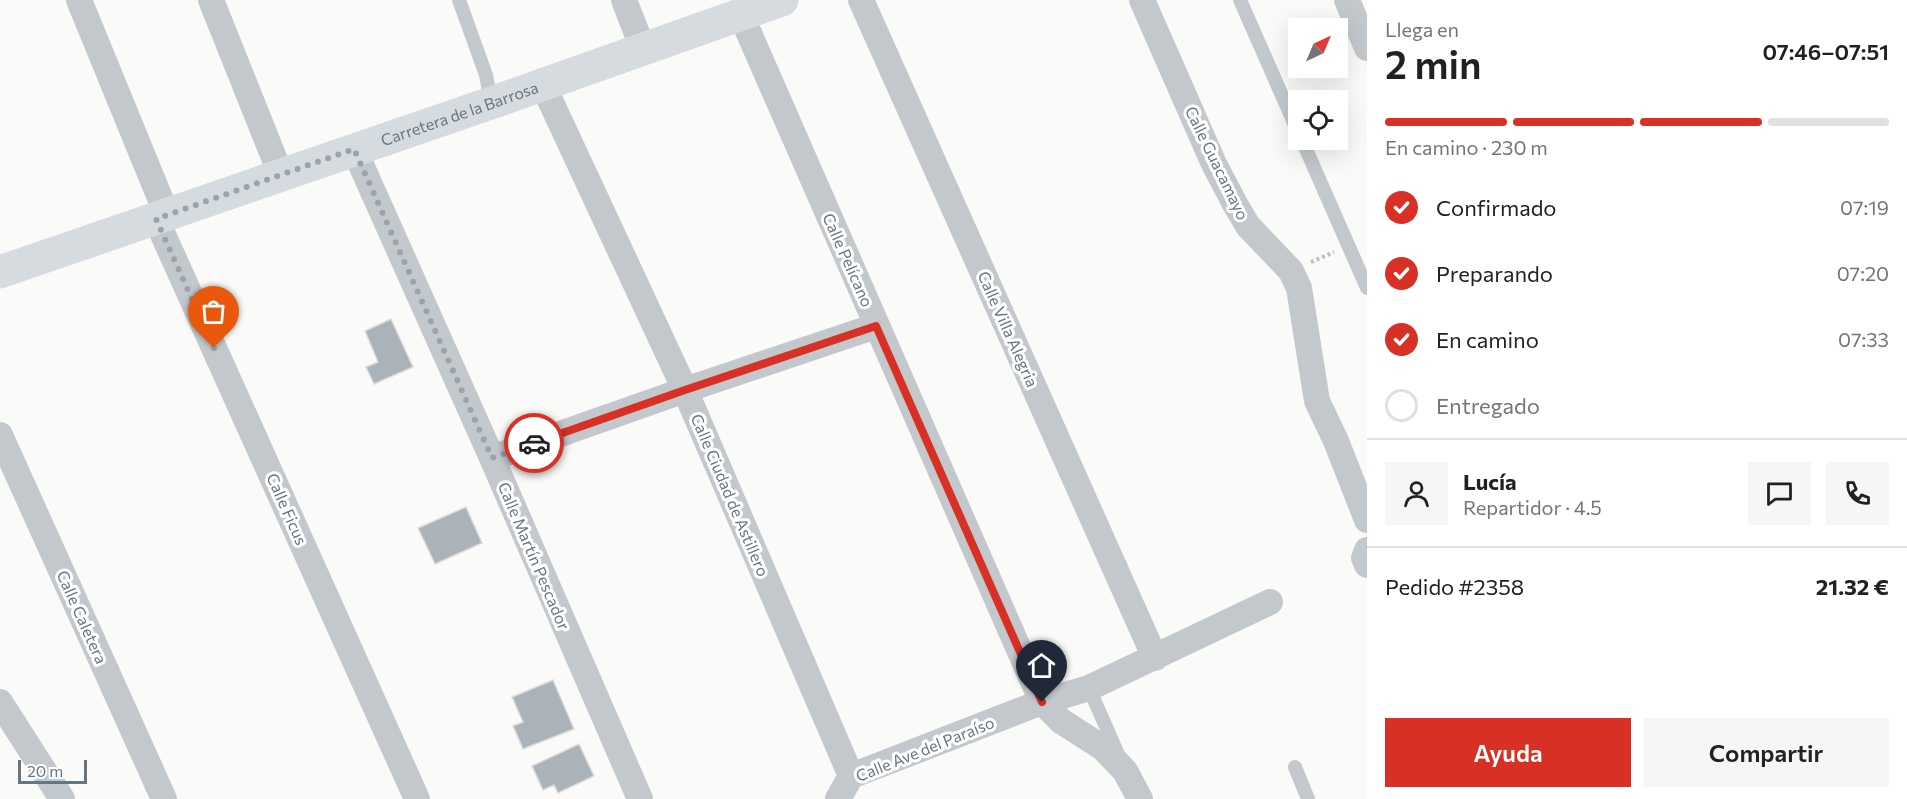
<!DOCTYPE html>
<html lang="es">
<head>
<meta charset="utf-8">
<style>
  body { margin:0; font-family:Commissioner,sans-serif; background:#f6f6f6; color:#202124; height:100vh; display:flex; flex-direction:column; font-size:22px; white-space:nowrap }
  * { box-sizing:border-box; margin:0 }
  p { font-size:20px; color:#757577 }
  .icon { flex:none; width:33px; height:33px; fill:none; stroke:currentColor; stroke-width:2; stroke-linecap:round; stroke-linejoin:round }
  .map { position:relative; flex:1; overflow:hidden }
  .drawer { display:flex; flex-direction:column; background:#fff; width:540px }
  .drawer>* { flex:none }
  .needle { width:39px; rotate:44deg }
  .tools { position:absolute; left:1288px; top:18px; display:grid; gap:12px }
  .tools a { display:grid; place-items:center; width:60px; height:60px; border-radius:0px; background:#fff; box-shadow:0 6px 24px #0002; font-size:30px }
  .scale { position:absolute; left:18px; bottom:15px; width:69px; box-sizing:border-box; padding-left:6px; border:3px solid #657683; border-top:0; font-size:16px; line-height:21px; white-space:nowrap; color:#657683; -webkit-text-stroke:4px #fff; paint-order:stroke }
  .pin { position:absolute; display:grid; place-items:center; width:51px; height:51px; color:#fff; margin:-62px -26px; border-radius:50% 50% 50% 0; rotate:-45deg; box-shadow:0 0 6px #0007 }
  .pin .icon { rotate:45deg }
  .courier { position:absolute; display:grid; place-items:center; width:60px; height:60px; margin:-30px; border:4px solid #d93025; border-radius:50%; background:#fff; color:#222; box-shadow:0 2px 8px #0007 }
  .summary em { font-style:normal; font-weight:600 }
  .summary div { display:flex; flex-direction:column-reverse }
  .summary { display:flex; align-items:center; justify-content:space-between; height:102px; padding:0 18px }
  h1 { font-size:39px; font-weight:600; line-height:45px }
  .bar { display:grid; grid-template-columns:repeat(4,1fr); gap:9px 6px; align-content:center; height:72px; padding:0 18px }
  .bar i { height:8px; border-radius:4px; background:#e0e0e0 }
  .bar .current { background:#d93025 }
  .bar p { grid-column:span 4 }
  .line { display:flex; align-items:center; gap:15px; padding:0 18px; border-top:2px solid #e0e0e0 }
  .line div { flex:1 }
  .round { display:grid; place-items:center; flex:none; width:63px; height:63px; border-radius:0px; background:#f6f6f6 }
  ol { padding:0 18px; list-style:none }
  li { display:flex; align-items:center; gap:18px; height:66px }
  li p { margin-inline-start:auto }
  li .icon { padding:6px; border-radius:50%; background:#d93025; color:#fff; stroke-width:4 }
  li:last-child { color:#757577 }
  li i { width:33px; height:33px; border:3px solid #e0e0e0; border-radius:50% }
  .primary-button { display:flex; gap:12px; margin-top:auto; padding:12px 18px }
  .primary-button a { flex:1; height:69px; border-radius:0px; background:#d93025; color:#fff; font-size:24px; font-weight:600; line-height:69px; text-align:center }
  .primary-button a+a { background:#f6f6f6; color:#202124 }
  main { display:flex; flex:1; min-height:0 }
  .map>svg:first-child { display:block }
  .building { fill:#aab3b9; stroke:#dcdcda; stroke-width:1.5 }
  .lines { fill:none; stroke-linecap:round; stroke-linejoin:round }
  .path { stroke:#bbbfc2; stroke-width:4; stroke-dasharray:3 3; stroke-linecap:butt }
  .lane { stroke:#c3c8cc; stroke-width:14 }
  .street { stroke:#c3c8cc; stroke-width:26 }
  .secondary { stroke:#d6dbdf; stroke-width:33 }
  .done { stroke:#99a4ac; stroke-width:6; stroke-dasharray:0 10.8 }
  .route { stroke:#d93025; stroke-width:8 }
  .labels { text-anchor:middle; stroke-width:6; stroke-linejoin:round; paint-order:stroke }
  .street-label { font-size:16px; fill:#657683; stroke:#fff }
</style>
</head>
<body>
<main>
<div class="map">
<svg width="1367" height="799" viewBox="0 0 1367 799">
  <rect width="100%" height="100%" fill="#fafaf8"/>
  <path class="building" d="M391,319L413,367L374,384L366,367L378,362L365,331Z
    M466,507L482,543L435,564L418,528Z
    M553,680L574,729L523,749L513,726L523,722L512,697Z
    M579,744L594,776L558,793L554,785L543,790L532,766Z"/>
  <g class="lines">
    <path class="path" d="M1311,262L1334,252"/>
    <path class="lane" d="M459,0L486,75L491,103
      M1240,0L1299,134
      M1302,140L1367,288
      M1089,688L1117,752
      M1295,767L1308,799"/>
    <path class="street" d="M79,0L167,215
      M211,0L281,175
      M624,0L643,49
      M861,0L1155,658
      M1142,0L1214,164L1235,204L1248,226L1291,271L1299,288L1317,401L1336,441L1367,520
      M1347,0L1367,48
      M741,15L1042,702L1061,721L1103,748L1125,771L1140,799
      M543,85L685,390L851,776
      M354,149L492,458L640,799
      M156,219L417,799
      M0,435L164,799
      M492,458L685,390L876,326
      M1367,550L1364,558L1367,565
      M0,702L62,799
      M838,799L851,776L1042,702L1089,688L1270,602"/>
    <path class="secondary" id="s1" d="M0,272L491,103L782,0"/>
  </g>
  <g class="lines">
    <path class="done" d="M214,348L156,219L354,149L492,458L534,443"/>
    <path class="route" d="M534,443L685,390L876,326L1042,702"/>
  </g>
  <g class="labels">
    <g class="street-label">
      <text dy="6" stroke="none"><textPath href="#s1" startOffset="486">Carretera de la Barrosa</textPath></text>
      <text transform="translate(1217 163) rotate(64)" y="6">Calle Guacamayo</text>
      <text transform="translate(848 260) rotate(66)" y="6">Calle Pelícano</text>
      <text transform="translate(1008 329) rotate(66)" y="6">Calle Villa Alegria</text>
      <text transform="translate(730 495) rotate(67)" y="6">Calle Ciudad de Astillero</text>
      <text transform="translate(287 509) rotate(66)" y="6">Calle Ficus</text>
      <text transform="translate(534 556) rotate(67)" y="6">Calle Martín Pescador</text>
      <text transform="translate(82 617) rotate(66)" y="6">Calle Caletera</text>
      <text transform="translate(925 749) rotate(-22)" y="6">Calle Ave del Paraíso</text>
    </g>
  </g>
</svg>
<div class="tools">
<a><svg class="needle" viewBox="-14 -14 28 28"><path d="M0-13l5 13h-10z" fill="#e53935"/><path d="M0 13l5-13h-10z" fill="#757577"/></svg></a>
<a><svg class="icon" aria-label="locate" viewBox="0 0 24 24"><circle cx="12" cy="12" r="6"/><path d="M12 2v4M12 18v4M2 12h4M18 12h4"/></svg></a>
</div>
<div class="scale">20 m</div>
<div class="pin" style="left:214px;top:348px;background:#ea580c"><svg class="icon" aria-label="bag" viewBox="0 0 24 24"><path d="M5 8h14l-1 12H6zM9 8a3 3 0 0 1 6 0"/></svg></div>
<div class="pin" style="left:1042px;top:702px;background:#1f2937"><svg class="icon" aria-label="home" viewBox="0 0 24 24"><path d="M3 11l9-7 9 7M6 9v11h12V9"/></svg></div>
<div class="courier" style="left:534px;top:443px"><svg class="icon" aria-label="car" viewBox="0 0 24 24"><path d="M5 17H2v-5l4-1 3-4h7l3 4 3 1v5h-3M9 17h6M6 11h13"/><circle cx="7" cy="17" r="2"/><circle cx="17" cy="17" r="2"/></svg></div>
</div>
<section class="drawer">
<div class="summary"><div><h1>2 min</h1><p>Llega en</p></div><em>07:46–07:51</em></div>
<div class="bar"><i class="current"></i><i class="current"></i><i class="current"></i><i></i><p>En camino · 230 m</p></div>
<ol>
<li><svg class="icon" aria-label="check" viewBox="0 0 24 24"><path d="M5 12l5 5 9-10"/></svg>Confirmado<p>07:19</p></li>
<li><svg class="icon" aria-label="check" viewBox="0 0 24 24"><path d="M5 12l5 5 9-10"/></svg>Preparando<p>07:20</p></li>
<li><svg class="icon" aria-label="check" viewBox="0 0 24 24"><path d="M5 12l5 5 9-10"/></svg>En camino<p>07:33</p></li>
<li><i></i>Entregado</li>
</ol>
<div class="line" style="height:108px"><a class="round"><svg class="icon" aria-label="person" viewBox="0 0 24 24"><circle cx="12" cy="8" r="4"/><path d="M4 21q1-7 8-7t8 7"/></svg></a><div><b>Lucía</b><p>Repartidor · 4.5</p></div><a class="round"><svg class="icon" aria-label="chat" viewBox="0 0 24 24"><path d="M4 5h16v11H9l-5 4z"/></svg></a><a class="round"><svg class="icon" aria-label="phone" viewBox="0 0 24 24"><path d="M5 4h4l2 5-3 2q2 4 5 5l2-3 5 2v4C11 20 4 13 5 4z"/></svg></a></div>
<div class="line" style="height:78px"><div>Pedido #2358</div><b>21.32 €</b></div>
<div class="primary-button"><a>Ayuda</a><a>Compartir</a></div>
</section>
</main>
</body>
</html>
